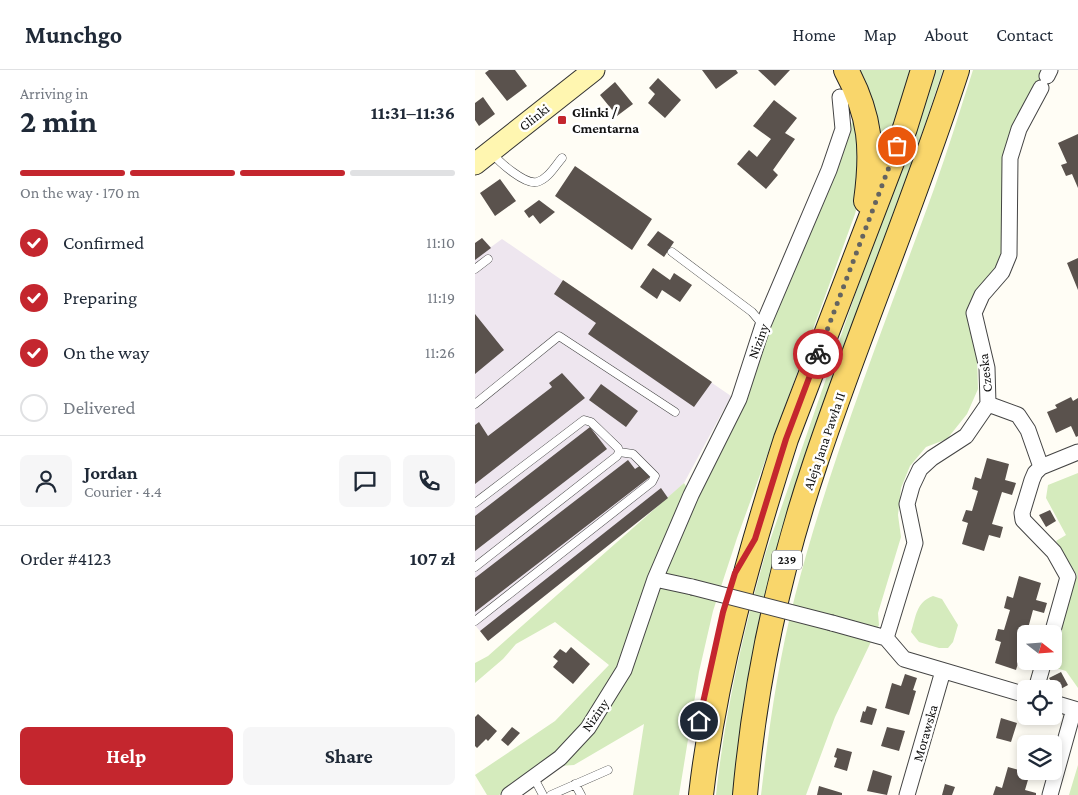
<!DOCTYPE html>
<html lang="en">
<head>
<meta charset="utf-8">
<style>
  body { margin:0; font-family:"Crimson Pro",serif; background:#f6f6f7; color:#1f2937; height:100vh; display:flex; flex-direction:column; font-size:19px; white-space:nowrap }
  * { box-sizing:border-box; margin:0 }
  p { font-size:16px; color:#747a83 }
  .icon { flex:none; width:28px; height:28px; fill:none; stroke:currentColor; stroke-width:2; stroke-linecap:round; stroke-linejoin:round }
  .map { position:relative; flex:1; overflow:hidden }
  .panel { display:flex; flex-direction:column; background:#fff; width:475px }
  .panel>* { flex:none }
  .needle { width:32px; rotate:107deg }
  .tools { position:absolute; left:542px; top:555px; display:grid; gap:10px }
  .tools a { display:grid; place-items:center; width:45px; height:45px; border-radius:8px; background:#fff; box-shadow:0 2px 8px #0003; font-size:25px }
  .pin { position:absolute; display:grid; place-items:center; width:42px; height:42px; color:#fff; margin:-21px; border:2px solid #fff; border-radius:50%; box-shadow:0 1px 5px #0007 }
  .courier { position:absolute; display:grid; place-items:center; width:50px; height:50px; margin:-25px; border:4px solid #c4262e; border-radius:50%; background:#fff; color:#222; box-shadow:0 1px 6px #0007 }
  .headline em { font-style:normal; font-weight:700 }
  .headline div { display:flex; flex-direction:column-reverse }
  .headline { display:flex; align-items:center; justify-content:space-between; height:85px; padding:0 20px }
  h1 { font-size:32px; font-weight:700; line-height:38px }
  .bar { display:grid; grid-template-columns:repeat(4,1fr); gap:8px 5px; align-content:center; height:60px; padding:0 20px }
  .bar i { height:6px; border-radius:4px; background:#e0e1e3 }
  .bar .current { background:#c4262e }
  .bar p { grid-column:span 4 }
  .line { display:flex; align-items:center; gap:12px; padding:0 20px; border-top:1px solid #e0e1e3 }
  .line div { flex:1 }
  .round { display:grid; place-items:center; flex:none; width:52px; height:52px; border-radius:8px; background:#f6f6f7 }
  ol { padding:0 20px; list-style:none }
  li { display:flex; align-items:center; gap:15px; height:55px }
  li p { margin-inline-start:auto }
  li .icon { padding:5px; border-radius:50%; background:#c4262e; color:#fff; stroke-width:4 }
  li:last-child { color:#747a83 }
  li i { width:28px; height:28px; border:2px solid #e0e1e3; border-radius:50% }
  .cta { display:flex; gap:10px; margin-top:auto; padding:10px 20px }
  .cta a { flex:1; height:58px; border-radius:8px; background:#c4262e; color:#fff; font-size:20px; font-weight:700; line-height:58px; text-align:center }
  .cta a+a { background:#f6f6f7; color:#1f2937 }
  header { display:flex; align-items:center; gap:30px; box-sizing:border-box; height:70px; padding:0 25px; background:#fff; border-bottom:1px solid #e0e1e3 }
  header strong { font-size:24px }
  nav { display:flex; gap:28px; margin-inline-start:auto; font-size:18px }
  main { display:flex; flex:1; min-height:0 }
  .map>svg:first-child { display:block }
  .industrial { fill:#eee6ef }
  .green { fill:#d5ebbd }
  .building { fill:#5a524d }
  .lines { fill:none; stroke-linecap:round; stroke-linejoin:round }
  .lane-casing { stroke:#444; stroke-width:9 }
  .street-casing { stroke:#444; stroke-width:17 }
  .secondary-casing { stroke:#333; stroke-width:23 }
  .primary-casing { stroke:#222; stroke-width:26 }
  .lane { stroke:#fff; stroke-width:8 }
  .street { stroke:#fff; stroke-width:15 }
  .secondary { stroke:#fff6b0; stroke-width:21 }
  .primary { stroke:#f9d66b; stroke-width:24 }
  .street-bridge-casing { stroke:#444; stroke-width:17; stroke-linecap:butt }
  .street-bridge { stroke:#fff; stroke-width:15 }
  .done { stroke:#646461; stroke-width:5; stroke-dasharray:0 9 }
  .route { stroke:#c4262e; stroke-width:6 }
  .poi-dot { fill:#c4262e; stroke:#fff; stroke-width:2 }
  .labels { text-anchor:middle; stroke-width:5; stroke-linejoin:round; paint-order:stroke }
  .shield { fill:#fff; stroke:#585858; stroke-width:1 }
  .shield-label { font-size:12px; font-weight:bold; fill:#111 }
  .poi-label { font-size:14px; font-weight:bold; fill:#111; stroke:#fff; text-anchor:start }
  .street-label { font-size:14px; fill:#111; stroke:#fff }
</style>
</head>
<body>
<header>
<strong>Munchgo</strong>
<nav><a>Home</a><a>Map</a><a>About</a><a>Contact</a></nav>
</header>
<main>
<section class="panel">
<div class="headline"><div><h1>2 min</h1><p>Arriving in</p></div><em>11:31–11:36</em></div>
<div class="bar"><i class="current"></i><i class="current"></i><i class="current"></i><i></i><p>On the way · 170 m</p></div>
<ol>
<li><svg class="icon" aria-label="check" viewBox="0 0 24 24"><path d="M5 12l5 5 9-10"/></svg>Confirmed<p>11:10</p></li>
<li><svg class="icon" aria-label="check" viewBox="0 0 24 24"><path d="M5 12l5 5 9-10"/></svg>Preparing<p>11:19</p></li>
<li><svg class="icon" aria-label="check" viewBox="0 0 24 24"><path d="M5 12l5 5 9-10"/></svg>On the way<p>11:26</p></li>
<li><i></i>Delivered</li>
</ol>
<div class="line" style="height:90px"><a class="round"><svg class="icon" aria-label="person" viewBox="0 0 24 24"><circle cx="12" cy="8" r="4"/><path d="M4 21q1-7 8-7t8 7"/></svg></a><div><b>Jordan</b><p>Courier · 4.4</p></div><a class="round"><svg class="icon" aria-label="chat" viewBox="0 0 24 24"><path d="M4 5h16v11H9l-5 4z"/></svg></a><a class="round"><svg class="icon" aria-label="phone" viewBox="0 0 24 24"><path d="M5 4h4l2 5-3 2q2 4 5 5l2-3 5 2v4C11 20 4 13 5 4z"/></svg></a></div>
<div class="line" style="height:65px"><div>Order #4123</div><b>107 zł</b></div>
<div class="cta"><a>Help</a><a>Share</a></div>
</section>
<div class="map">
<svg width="603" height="725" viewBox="0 0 603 725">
  <rect width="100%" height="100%" fill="#fffdf5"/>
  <path class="industrial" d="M7,168L16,177L27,169L256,326L209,413L193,428L13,571L0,555V173Z"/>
  <path class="green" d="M383,0H440L403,108C403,68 404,36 383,0Z
    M458,0H468L436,96L372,270L284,553C272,610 264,667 259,725H241C250,642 268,562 291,482Z
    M498,0H570L546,43L531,180L494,248L502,286L503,319L492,344L472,369L451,377L435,396L426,418L423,445L426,467L403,543L404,555L360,647L331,725H286C294,658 303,592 320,526C356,387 410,254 459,119C473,80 485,40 498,0Z
    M383,37L387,118L380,144L262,468L238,541L224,602L204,725H158L169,654L99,695L70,697L24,725H12L0,705L80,651L134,595L80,552L41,574L28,589L0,613V593L13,586L209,413L216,424L345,133Z
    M603,403V618L591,601L574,596L575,591H579V580L602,505L581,471L591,465L571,428L573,415Z
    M458,526L467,529L483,555L478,572L473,578H464L444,572L436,562C441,547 441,532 458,526Z
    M603,695V725H594Z"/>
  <path class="building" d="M14,0H40L52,16L32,31L10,3Z
    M227,0H261L263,3L241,19Z
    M283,0H315L300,16Z
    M183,8L206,30L190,48L173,33L180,24L174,18Z
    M140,12L158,34L142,46L125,25Z
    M8,27L20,44L4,56L0,50V33Z
    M299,30L322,48L310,63L320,69L298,100L303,105L291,119L262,94L274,80L282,87L296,69L278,56Z
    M603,64V118L597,104L591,106L586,95L592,93L583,73Z
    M100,96L177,149L157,180L80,126Z
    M25,109L41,131L20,146L5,123Z
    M64,130L80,142L65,154L58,145L54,148L49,141Z
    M183,161L199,172L189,187L172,175Z
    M7,168L16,178L0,190V173Z
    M603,188V220L592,193Z
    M178,198L195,210L199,203L217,215L205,232L187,220L182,229L165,217Z
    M88,210L237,312L219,337L113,264L121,253L79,224Z
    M0,244L29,280L0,304Z
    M87,303L110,328L0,414V355L4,352L13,366L77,317L74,313Z
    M126,314L163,341L151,357L114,330Z
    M596,327L598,331L603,328V366L601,367L596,356L581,363L572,342L582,338L580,335Z
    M115,357L132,379L0,481V446Z
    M512,388L534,394L530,410L541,413L537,425L527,422L517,454L528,457L525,468L514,465L509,481L487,474L493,453L487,451L491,440L497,441L503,421L497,419L500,407L506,409Z
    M153,390L160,399L166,395L175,407L0,542V508Z
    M186,418L193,428L13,571L5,561Z
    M575,440L581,451L571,457L564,445Z
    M544,506L566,513L561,530L572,533L569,543L558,540L549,573L551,574V585L546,583L541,600L520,593L526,572L520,570L523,559L529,560L535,540L529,538L532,526L538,528Z
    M96,577L115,594L98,614L78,597L83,591L78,587L85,579L91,583Z
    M586,602L593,615L582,621L574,608Z
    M430,604L442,608L438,620L441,621L434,645L410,638L417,613L426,616Z
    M392,636L402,639L397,655L385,652L388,641L390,642Z
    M3,644L22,661L13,671L11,669L2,678L0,676V647Z
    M526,648L542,653L536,672L521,668Z
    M37,657L45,663L33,676L26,670Z
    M412,657L430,661L424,681L406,676Z
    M362,678L377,682L372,701L359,697L362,688L359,687Z
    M533,697L555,703L550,720L561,723V725H518L521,716L527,718Z
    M398,700L417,706L412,725L392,721Z
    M470,714L480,717L477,725H467Z
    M344,716L367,723V725H342Z"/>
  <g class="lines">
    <defs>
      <path id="lane" d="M17,83C24,92 50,115 62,112C73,109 80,96 87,88
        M197,182L277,242L288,255
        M0,199L13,189
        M0,334L84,266L200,342
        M0,433L109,350L116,352L143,378L144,382L142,386L0,497
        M0,551L177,412L180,406L158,384L144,382
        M59,708L68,725
        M100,714L106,725
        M76,725L133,700"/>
      <path id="street" d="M572,6L575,0
        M513,334L543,345L553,360L566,397L560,403L557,410L547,443L548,450L579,482L593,507L577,564
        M566,397L603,382
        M180,509L217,517
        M357,553L411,568L429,589L551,625
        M411,568L440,473L432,434L437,416L445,399L457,388L491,366L513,334L512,298L499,243L507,225L527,202L534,185L535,88L544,59L566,18
        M561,619L569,591
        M579,633L603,640
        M34,725L85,688L113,658L149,600L180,509L216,425L264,329L288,255L354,100L368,59L365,27
        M432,725L468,601
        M575,725L599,639"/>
      <path id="secondary" d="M0,94L119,0"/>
      <path id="primary" d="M371,0C396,46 398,80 391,131
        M226,725C240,603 274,485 311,369L430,58L448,0
        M270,725C280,613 304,501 340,394C384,262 439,133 482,0"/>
    </defs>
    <use href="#lane" class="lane-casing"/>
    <use href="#street" class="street-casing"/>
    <use href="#secondary" class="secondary-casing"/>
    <use href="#primary" class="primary-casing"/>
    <use href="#lane" class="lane"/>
    <use href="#street" class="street"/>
    <use href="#secondary" class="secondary"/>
    <use href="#primary" class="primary"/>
    <defs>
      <path id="street-bridge" d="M217,517L357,553"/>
    </defs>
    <use href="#street-bridge" class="street-bridge-casing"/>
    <use href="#street-bridge" class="street-bridge"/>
  </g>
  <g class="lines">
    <path class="done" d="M343,284L422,76"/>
    <path class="route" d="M224,651L248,542L260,503L280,469L311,369L343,284"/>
  </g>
  <rect class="poi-dot" x="82" y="45" width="10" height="10" rx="2.5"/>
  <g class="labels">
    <rect class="shield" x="297" y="480.5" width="30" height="19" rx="4"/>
    <g class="shield-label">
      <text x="312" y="494">239</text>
    </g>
    <g class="poi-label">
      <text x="97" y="47">Glinki /<tspan x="97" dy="16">Cmentarna</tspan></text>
    </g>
    <g class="street-label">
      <text transform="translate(59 47) rotate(-38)" y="5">Glinki</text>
      <text transform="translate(283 271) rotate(-70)" y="5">Niziny</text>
      <text transform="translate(510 303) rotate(-97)" y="5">Czeska</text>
      <text transform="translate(349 371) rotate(-71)" y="5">Aleja Jana Pawła II</text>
      <text transform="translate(120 645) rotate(-55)" y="5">Niziny</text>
      <text transform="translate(450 663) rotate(-74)" y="5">Morawska</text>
    </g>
  </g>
</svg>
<div class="tools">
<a><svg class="needle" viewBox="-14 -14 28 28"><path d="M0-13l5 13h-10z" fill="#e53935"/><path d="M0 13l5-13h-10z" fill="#747a83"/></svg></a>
<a><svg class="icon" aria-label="locate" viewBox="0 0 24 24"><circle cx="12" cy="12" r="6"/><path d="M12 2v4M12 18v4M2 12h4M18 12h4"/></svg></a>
<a><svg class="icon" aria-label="layers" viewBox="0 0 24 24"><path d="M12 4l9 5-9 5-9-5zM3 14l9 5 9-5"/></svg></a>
</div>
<div class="pin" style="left:422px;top:76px;background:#ea580c"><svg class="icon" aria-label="bag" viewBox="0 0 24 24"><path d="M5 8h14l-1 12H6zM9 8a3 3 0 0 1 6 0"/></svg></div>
<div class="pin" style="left:224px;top:651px;background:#1f2937"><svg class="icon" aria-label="home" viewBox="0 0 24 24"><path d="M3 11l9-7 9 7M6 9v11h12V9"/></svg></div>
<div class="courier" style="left:343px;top:284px"><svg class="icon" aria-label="bike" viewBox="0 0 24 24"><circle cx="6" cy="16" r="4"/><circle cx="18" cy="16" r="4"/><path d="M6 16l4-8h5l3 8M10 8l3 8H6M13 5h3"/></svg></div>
</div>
</main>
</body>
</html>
